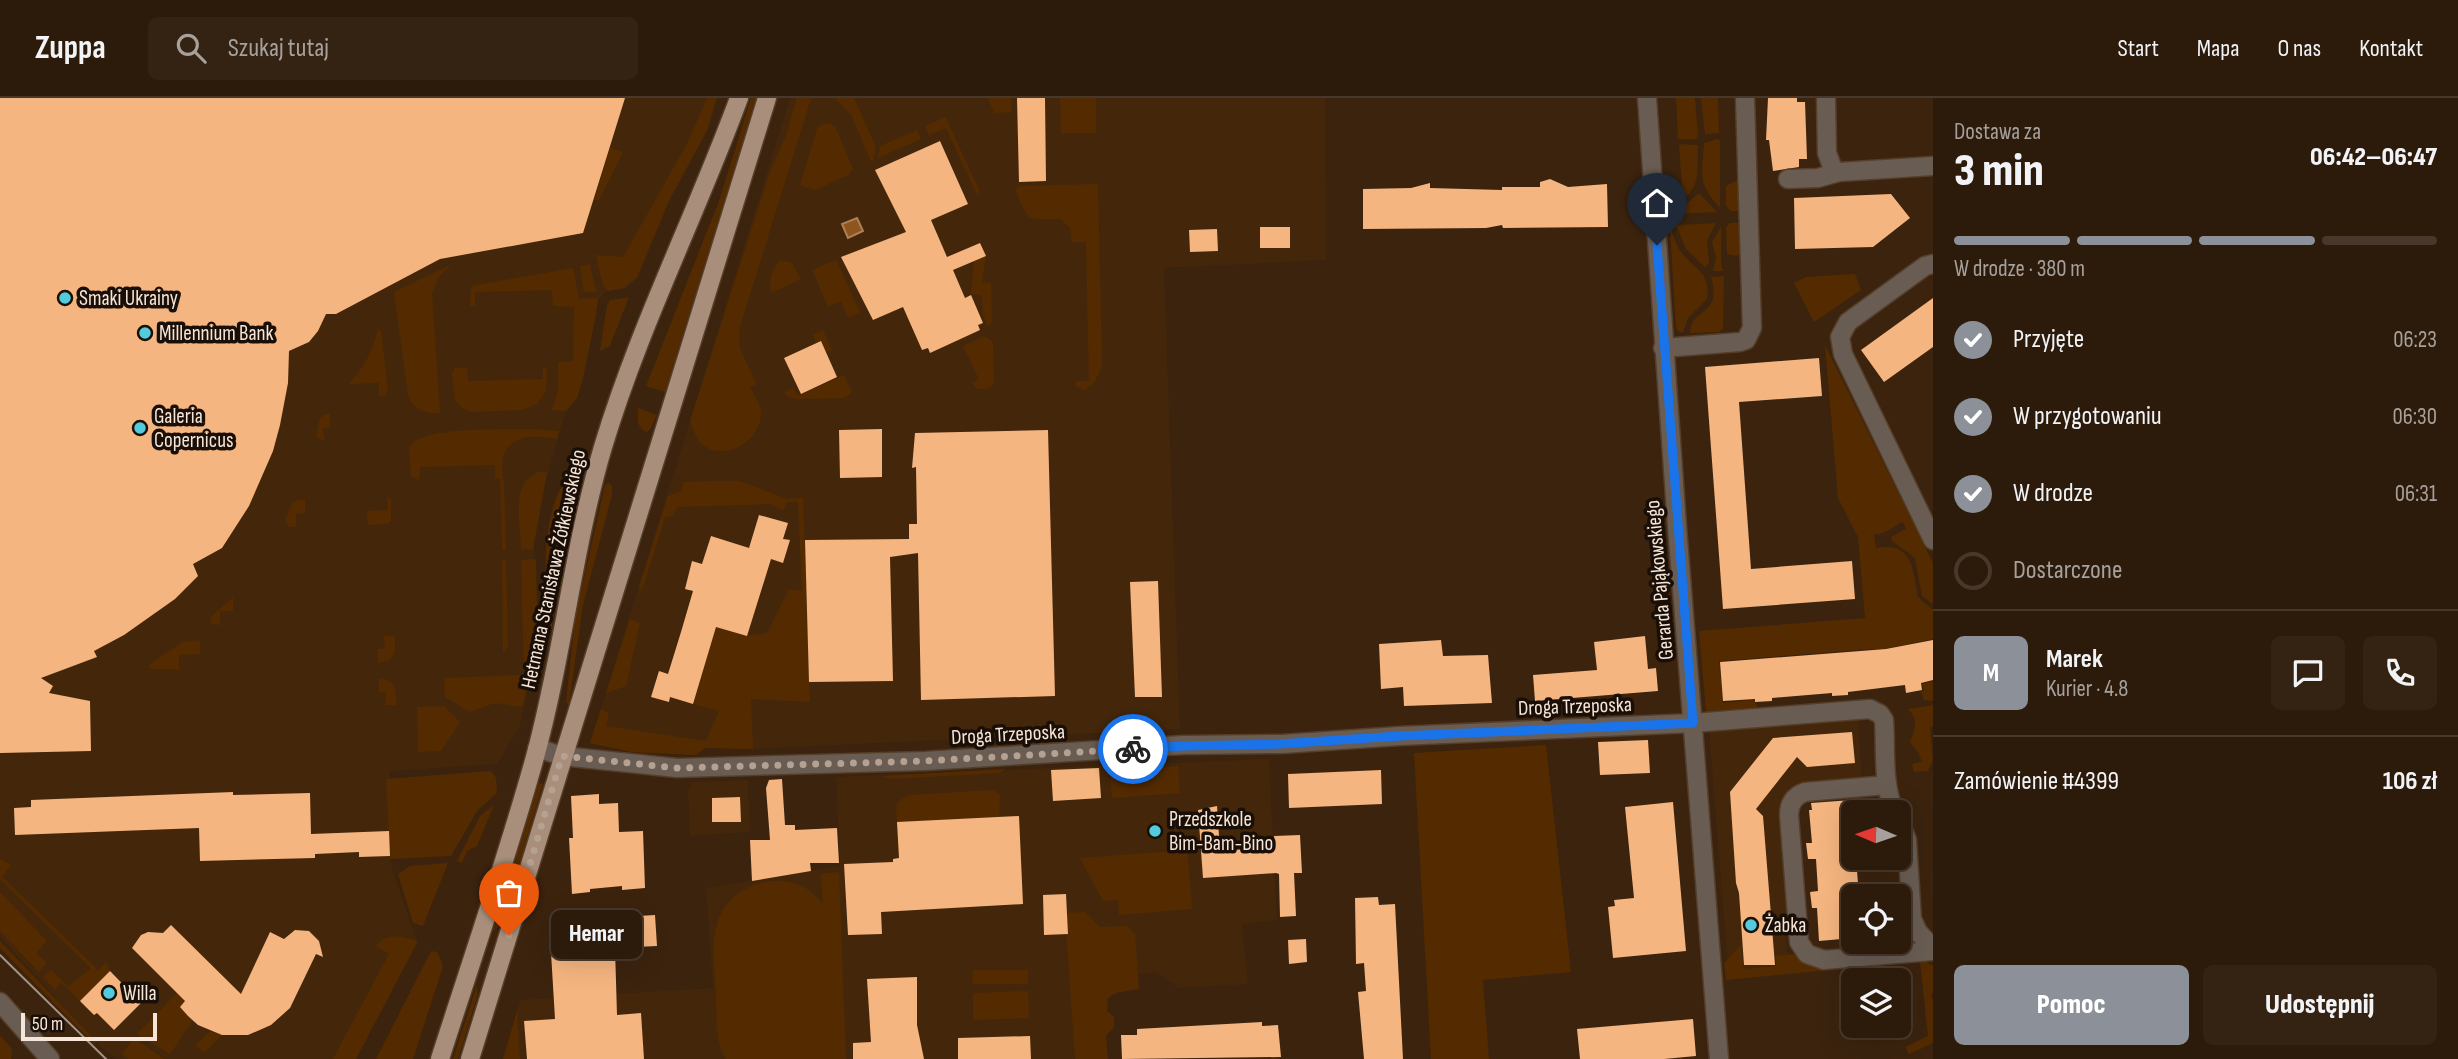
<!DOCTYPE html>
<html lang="pl">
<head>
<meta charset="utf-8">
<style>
  body { margin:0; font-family:"Sofia Sans Condensed",sans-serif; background:#342313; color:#f1f3f6; height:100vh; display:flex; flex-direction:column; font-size:26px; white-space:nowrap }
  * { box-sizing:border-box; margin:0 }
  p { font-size:23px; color:#a6a19c }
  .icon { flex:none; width:38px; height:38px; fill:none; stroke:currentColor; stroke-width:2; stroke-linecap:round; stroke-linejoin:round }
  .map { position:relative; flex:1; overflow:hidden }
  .details { display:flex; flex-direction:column; background:#2c1a0a; width:525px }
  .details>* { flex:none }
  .needle { width:46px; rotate:272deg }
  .tools { position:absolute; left:1841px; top:702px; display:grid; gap:14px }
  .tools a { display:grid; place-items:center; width:70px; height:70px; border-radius:10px; background:#2c1a0a; box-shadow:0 7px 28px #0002,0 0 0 2px #48382b; font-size:35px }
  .scale { position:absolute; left:21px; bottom:18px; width:136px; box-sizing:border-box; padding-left:7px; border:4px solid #f6e5d8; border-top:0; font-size:19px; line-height:24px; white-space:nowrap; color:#f6e5d8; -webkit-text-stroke:5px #1a0f07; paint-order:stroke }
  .pin { position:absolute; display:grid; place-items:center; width:60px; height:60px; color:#fff; margin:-72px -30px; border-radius:50% 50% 50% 0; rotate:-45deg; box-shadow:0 0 7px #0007 }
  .pin .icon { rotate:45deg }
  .courier { position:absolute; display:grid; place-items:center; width:70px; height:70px; margin:-35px; border:5px solid #1a73e8; border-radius:50%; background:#fff; color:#222; box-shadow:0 2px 9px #0007 }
  .bubble { position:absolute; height:49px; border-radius:10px; background:#2c1a0a; box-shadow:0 7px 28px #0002,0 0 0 2px #48382b; font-size:23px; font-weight:800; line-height:49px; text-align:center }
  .head em { font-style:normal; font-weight:800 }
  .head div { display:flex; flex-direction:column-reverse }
  .head { display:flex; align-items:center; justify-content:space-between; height:119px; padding:0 21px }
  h1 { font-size:46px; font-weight:800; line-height:52px }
  .bar { display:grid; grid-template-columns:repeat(4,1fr); gap:10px 7px; align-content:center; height:84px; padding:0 21px }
  .bar i { height:9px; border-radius:5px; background:#48382b }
  .bar .selected { background:#8c9099 }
  .bar p { grid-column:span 4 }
  .line { display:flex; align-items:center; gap:18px; padding:0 21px; border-top:2px solid #48382b }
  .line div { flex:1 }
  .round { display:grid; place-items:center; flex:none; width:74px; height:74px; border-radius:10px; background:#342313 }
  ol { padding:0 21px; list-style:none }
  li { display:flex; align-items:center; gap:21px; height:77px }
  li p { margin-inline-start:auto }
  li .icon { padding:7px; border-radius:50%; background:#8c9099; color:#fff; stroke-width:4 }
  li:last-child { color:#a6a19c }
  li i { width:38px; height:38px; border:4px solid #48382b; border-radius:50% }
  .cta { display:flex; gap:14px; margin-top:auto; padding:14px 21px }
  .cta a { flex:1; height:80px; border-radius:10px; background:#8c9099; color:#fff; font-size:28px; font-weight:800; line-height:80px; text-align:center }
  .cta a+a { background:#342313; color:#f1f3f6 }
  header { display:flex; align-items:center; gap:42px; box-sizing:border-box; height:98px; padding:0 35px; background:#2c1a0a; border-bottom:2px solid #48382b }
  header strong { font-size:33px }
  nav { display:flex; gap:38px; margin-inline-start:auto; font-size:24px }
  .search { width:490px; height:63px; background:#342313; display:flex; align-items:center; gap:18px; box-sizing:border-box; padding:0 24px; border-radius:10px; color:#a6a19c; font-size:26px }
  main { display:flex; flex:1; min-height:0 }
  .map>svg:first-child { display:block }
  .built { fill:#44270b }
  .green { fill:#542b01 }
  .water { fill:#8e551f; stroke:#ad8056; stroke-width:2 }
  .building { fill:#f5b580 }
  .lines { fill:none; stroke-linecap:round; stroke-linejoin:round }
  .minor-casing { stroke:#553e2a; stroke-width:21 }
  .tertiary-casing { stroke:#553e2a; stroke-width:21 }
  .primary-casing { stroke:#553e2a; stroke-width:21 }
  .minor { stroke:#695d53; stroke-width:18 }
  .tertiary { stroke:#695d53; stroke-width:18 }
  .primary { stroke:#a98f7b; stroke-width:18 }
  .tram { stroke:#a69282; stroke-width:2 }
  .done { stroke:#b5a191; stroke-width:7; stroke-dasharray:0 12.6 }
  .route { stroke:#1a73e8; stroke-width:9 }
  .poi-dot { fill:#54cadd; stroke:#1a0f07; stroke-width:2.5 }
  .labels { text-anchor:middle; stroke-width:7; stroke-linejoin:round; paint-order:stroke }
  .poi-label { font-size:21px; fill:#f6e5d8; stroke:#1a0f07; text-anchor:start }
  .street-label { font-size:21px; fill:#f6e5d8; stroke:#1a0f07 }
</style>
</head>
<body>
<header>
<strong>Zuppa</strong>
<div class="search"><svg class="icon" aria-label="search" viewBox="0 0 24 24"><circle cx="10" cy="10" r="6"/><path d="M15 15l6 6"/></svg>Szukaj tutaj</div>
<nav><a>Start</a><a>Mapa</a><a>O nas</a><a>Kontakt</a></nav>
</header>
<main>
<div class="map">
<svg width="1933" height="961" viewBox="0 0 1933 961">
  <rect width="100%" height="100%" fill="#3b230e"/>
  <path class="built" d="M0,0H718L708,32L669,104L638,180L626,190L605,194L599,201L584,279L577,300L566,314L545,385L534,446L536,552L520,627L497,666L390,673L391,767L417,844L355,961H118L101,949L0,839Z
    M790,0H1325L1326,162L1164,170L1180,631L753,651L705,650L696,657L631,654L590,645Z
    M1858,619L1862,685L1785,708L1787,876L1729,881L1709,631Z
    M1269,661L1277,822L1242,826L1248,886L1178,890L1156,874L1071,885L1075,961H503L520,902L713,890L706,790L840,768L836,679Z
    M748,682L750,734L690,738L688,694L692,684Z"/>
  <path class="green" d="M707,0H716L707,32L669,102L637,179L624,190L608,193L603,188L596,157L623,159L687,46Z
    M751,0H756L665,294L646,288L719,103Z
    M797,0H811L739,232L740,250L756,286L750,289C754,297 760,305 761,314C761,342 728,363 704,348C697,343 693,331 690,323L771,71L785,40Z
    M835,0H854L876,49L873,63H871L851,17Z
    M988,0H1011L1012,14L994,15Z
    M1060,0H1096V35H1061Z
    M1676,0H1695L1698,37L1696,41H1678Z
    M1701,0H1718L1719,35L1705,36Z
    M944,20H946L979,92L978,99L946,30L929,37L925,28Z
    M828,25L835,28L853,71L848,77L815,92L800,87L817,31L820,27Z
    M917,32L921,41L878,60L880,48Z
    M1717,41L1720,42V110C1697,84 1702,77 1704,45Z
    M1679,46L1698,47C1697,82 1702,90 1670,111L1668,94L1671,91L1682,89Z
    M610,50L623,54L599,102H594Z
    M1738,82L1740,83L1742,113H1731L1726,108V88Z
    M1098,86L1102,267L1095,284L1085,292L1076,288V283H1089L1086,144H1072L1070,130L1061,121C1025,121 1030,125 1015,92L1019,88Z
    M1700,96L1717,114L1674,116L1698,96Z
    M1716,125L1707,142L1709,165L1705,169L1686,151L1676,127Z
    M1730,125H1741L1743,153L1737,158L1727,156L1726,129Z
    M1721,129V165L1723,173H1713L1716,160L1712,144Z
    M1670,130C1674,138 1676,148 1682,155C1696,173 1711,174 1707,201L1688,220L1683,234H1679L1676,230Z
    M986,158L982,184L991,185L992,223L988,229L983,217L982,198L971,196L974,163Z
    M781,162L792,165L801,181L771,195C769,184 771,169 781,162Z
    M836,162L860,214L848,220L841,203L828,209L812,172Z
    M452,166L439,178L432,195L440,315C425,315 414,313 408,297L394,194Z
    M590,166L596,194H584L580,168Z
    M573,170L579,201L598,200L596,217L583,279L577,300L566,313L552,312L558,293V264L573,263L574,209L553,208L552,192L475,194V208H470L471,188Z
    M1855,176L1861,192L1814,224L1794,185L1806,179Z
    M1724,178L1723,231L1719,234L1690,235C1691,209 1723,219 1711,179Z
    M629,199L610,248L600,253L607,207L610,202Z
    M378,231L381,233L388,292L386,297L379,299V285L349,286C364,269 373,253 378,231Z
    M823,232L832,252L826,254L821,243L816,245L813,237Z
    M984,238L993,244L994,286L987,291H977L972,285L979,281L963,248Z
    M1825,247L1933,465V506L1922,498L1915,460L1892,443L1891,439L1906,431L1903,424C1893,428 1884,438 1874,436L1876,450C1913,443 1913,472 1918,499L1933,512V541L1885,551H1871L1719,563L1723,605L1754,602L1758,610L1706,613L1699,533L1865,520L1858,439L1838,400Z
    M543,268L547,270L546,293L537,306L522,312L473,314L463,311L455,302L452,275L455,270H467L468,283L543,281Z
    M844,277L852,294L845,300L797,301L788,299L784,294L793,290L798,298Z
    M638,310L657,317L651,330L647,334L642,332L638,325Z
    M325,316H330V329L323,330L324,343L316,338L320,320Z
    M531,331L559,333L557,341C534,336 504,335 502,368C502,376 504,383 504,391C505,411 505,431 506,452H502L500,381L495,380V367L420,369L419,382L411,378L409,350C419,327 508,332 531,331Z
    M541,373L547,375L533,451L521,452C521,433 515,405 523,387C527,380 534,376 541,373Z
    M569,379L579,399L548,546C547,498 536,416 569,379Z
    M714,383H739L788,401L803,400L810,604L751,601L753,651L705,650L696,657L631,654L590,645L601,611L609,615L606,628L706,643L719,613L693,606L716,529L747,538L767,535L789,491L802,493L798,404H787L783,413L772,406L677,409L673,418L665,419L642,492L639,490L668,398L682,393L683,384Z
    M609,385L612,388V397L583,507L569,606L566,605L575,520L605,387Z
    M387,399L391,401V423L387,426L368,427L367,413L388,412Z
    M298,402H305V415L296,416V429H289L285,421L292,406Z
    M536,461L538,551L522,609L495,605L470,614L445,599L444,580L524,577L521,462Z
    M502,462H506L508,548L503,555Z
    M233,499V513H220V527L211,526V519Z
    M630,521L640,525L626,588L606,595Z
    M384,538H395V553L390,562L378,565V551H385Z
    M200,542V556L179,557V571H151L148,568L182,544Z
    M379,581C395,580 397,593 396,607H386V594H379Z
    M1933,583V603L1924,602L1921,593H1924L1922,586Z
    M1933,607V628L1930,629L1933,662L1928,673L1914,674L1912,666L1922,664L1918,654L1910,644C1915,631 1919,623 1908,611Z
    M444,608L460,624L441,653L418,654L417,609Z
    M1546,647L1571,874L1483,882L1489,961H1431L1414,655Z
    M1178,668L1180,695L1112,700L1110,673Z
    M1005,671L1000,675L891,681L883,678Z
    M491,673L496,680L497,695L477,713L451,758L390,761L386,681Z
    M539,685L543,686L502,824L493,834Z
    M993,692L1000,697L999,720L897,724L896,707L902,701L910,697Z
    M494,707L477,748L467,753L462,765L457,763L480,718Z
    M1187,752L1192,811L1119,817L1118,802L1103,803L1080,760Z
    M0,761L11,767L2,779L98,872L106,864L110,873L80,903L61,884L55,891L43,879L51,872L68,889L91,870L0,781Z
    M448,765L423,828L413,825L398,776L410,768Z
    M839,774L846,961H726C714,943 717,919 716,898C715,874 710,847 718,823C729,788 775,772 807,791C813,795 818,801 823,805L821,776Z
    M0,794L47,843L36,855L47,865L39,874L0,833Z
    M1085,814L1100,829L1127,828L1135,836L1139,891L1116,895L1108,900L1107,913L1114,919V929L1106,938L1108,961H1075L1065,815Z
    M397,838L418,843L356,961H333L389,856L376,848L383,841Z
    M0,843L97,944L94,946L0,850Z
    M1741,847L1743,871L1776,868V858L1794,856L1801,858L1922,861L1933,868V895L1931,896L1933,902V945L1909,956L1905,949L1928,938L1920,863L1726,882L1724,865Z
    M431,853L437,854L443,868L413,961H376Z
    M973,872H1028V886H972Z
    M477,887V899L458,961H453Z
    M1028,893L1029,920L973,922V895Z
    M177,895L185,903L180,909L193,922L170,956L137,936Z
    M517,913L520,961H503Z
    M210,933L222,937L205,954L195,948Z
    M0,937L12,951L11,961H0Z
    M134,940L164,961H129L122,956Z"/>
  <path class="water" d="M857,120L863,133L848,140L842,126Z"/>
  <path class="building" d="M0,0H625L583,135L440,161L336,216H326L318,233L309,244L289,253L288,285L280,327L273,353L249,408L222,450L193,466L198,478L175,501L124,537L94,553L97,559L41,580L53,588L49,595L90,603L91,653L0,655Z
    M1017,0H1045L1046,83L1019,84Z
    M1768,0H1797V4H1805L1807,61H1799V69L1773,73L1769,42H1766Z
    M940,43L968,106L931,122L947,159L980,145L986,158L953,172L965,200L971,197L983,225L978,227L980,232L930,255L928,250L922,252L903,209L873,222L841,159L906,134L875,72Z
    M1550,81L1568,89L1607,86L1608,129L1503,130L1502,127L1486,130L1363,131V91L1411,90L1430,85V90L1502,92V89H1540V84Z
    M1891,96L1910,120L1873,149L1795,151L1794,100Z
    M1260,129H1290V150H1260Z
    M1217,131L1218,153L1190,154L1189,132Z
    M1933,200V249L1884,284L1861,252Z
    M821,243L837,279L801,296L784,260Z
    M1819,260L1822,298L1739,304L1751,471L1852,463L1855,501L1723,511L1705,269Z
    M882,331V379L840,380L839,332Z
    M1048,332L1055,598L921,602L918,455L890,459L893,583L809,584L805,442L909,441V426H917L916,369L912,370L915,335Z
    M759,417L788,425L783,441L790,442L783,465L771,461L747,538L716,529L693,606L670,599L669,604L651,599L659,573L668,576L681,534L693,493L685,491L692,463L702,466L711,438L749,450Z
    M1158,483L1162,599H1135L1130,484Z
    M1645,538L1648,571L1656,570L1658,593L1535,603L1533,577L1597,572L1594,544Z
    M1441,542L1443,558L1488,557L1492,605L1404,608L1403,589L1381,591L1379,546Z
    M1933,542V582L1921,585L1922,592L1906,595L1905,587L1848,594V597L1832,598V595L1772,600V603L1755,604V601L1723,603L1720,564L1886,551Z
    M1852,634L1855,665L1807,669L1797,659L1756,711L1763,718L1775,867H1744L1739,795L1736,785L1730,694L1773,640Z
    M1648,642L1650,675L1600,677L1598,644Z
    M1099,670L1101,700L1053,703L1051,672Z
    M1381,672L1382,706L1289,710L1288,676Z
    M782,681L785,727H795V732L837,730L839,765H810L811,773L752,783L750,742H770L766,690L769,682Z
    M233,694V697L310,695L311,736L389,733L390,758L359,759V754L315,756V760L200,763L199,730L15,737L14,710L31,709V702Z
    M599,696V706L618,705L619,734L643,733L645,790L622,792V788L590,791V794L572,796L569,740H573L571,698Z
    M740,699L741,724H712V700Z
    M1852,702L1853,760H1856L1859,798H1853V840L1819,843L1817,810H1812L1810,794L1818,793L1816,761H1808L1806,745H1812L1809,712H1812L1811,705Z
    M1673,704L1686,853L1613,860L1608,809L1615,808L1614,802L1634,800L1625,709Z
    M1217,708L1220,753L1275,749L1274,738L1300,737L1302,775H1294L1296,818L1280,819L1279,776L1276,775L1203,780L1198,712Z
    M1019,718L1023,806L881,814L882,836L848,837L844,766L893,764V761L899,760L897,724Z
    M1066,796L1068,836L1044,837L1043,797Z
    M1378,799L1379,807L1395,806L1403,961H1364L1358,894L1366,893L1364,865L1356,866L1355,800Z
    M655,817L657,848L615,850L617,917L641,915L644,961H527L524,923L555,921L550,838H556L554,823Z
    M171,827L241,896L270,834L284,841L295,832L309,833L319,843L323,859L316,856L290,910L271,927L248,937H222L198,927L188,918L180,909L185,903L132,850L141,837L148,834L163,835Z
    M1306,841L1307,864L1289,866L1288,842Z
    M110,873L141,905L114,932L97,915L94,917L80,903Z
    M917,879V927L924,961H853V945L871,944L867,881Z
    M1693,921L1696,958L1664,961H1580L1577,931Z
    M1262,924V928L1278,927L1281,959L1122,961L1121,937H1137V931Z
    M1030,938L1031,961H958V940Z"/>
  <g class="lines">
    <defs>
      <path id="minor" d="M1647,0L1677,428L1719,961
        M1826,0L1827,55L1834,74
        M1788,81L1818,80L1839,74L1933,68
        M1933,166L1925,168L1848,224L1840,239L1843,256L1933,442
        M1663,250L1740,244L1746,242L1752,230L1745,0
        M537,650L562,658L677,670L925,663L1183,647L1282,646L1399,638L1693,625L1870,611L1880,616L1884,622C1886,652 1882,687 1895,714
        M1887,687L1805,694C1794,698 1789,706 1789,717L1799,844L1807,856L1824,862L1933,853
        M1899,722L1907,742L1912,821L1918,834L1933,850"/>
      <path id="tertiary" d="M0,904L50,961"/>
      <path id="primary" d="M440,961C472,861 507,760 535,659C563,557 573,450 603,349C639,229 696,117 739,0
        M470,961L767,0"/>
    </defs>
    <use href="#minor" class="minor-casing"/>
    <use href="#tertiary" class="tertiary-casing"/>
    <use href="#primary" class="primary-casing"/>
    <use href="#minor" class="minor"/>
    <use href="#tertiary" class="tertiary"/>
    <use href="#primary" class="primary"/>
    <path class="tram" d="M0,857L106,961"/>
  </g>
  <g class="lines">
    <path class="done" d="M509,837L562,658L677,670L925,663L1133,651"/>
    <path class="route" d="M1133,651L1183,648L1279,646L1399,638L1693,625L1657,147"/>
  </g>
  <g class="poi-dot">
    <circle cx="65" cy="200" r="7"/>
    <circle cx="145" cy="235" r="7"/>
    <circle cx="140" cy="330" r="7"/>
    <circle cx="1155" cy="733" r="7"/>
    <circle cx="1751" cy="827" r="7"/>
    <circle cx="109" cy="895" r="7"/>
  </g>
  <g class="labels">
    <g class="poi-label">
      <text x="79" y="207">Smaki Ukrainy</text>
      <text x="159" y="242">Millennium Bank</text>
      <text x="154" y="325">Galeria<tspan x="154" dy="24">Copernicus</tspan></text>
      <text x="1169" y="728">Przedszkole<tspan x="1169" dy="24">Bim-Bam-Bino</tspan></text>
      <text x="1765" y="834">Żabka</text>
      <text x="123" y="902">Willa</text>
    </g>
    <g class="street-label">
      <text transform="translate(553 471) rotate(-78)" y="7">Hetmana Stanisława Żółkiewskiego</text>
      <text transform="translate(1659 482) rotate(-95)" y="7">Gerarda Pająkowskiego</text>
      <text transform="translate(1575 608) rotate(-2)" y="7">Droga Trzeposka</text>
      <text transform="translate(1008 636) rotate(-3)" y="7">Droga Trzeposka</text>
    </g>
  </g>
</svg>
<div class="tools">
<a><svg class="needle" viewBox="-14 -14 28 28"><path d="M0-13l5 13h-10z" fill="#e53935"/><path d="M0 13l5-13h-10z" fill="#a6a19c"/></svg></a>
<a><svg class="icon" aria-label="locate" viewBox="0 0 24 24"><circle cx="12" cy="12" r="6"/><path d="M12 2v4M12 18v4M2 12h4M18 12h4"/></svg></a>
<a><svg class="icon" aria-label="layers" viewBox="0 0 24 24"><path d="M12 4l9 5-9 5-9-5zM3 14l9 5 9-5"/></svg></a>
</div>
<div class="scale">50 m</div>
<div class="pin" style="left:509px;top:837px;background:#ea580c"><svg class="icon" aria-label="bag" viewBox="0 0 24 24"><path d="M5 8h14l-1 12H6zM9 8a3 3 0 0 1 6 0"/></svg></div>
<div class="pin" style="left:1657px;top:147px;background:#1f2937"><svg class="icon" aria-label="home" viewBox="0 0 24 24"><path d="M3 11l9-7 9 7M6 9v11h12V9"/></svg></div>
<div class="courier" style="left:1133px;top:651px"><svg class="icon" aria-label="bike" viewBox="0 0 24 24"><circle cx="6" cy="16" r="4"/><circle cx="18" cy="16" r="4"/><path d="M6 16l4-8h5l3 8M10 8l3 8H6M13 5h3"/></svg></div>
<div class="bubble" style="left:551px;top:812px;width:91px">Hemar</div>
</div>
<section class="details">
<div class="head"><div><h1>3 min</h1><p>Dostawa za</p></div><em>06:42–06:47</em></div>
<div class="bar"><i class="selected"></i><i class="selected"></i><i class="selected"></i><i></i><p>W drodze · 380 m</p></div>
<ol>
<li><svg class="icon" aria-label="check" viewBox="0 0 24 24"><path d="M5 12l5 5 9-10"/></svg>Przyjęte<p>06:23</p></li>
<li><svg class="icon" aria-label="check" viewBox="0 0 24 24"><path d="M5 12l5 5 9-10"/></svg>W przygotowaniu<p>06:30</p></li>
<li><svg class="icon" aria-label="check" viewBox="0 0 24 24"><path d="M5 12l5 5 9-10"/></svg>W drodze<p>06:31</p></li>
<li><i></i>Dostarczone</li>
</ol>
<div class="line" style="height:126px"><b class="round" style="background:#8c9099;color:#fff">M</b><div><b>Marek</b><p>Kurier · 4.8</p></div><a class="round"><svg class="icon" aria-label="chat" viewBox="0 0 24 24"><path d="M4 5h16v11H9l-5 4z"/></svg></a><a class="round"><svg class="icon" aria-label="phone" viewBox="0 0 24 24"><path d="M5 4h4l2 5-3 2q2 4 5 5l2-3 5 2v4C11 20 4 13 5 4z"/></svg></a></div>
<div class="line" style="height:91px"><div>Zamówienie #4399</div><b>106 zł</b></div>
<div class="cta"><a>Pomoc</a><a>Udostępnij</a></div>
</section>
</main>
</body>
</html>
